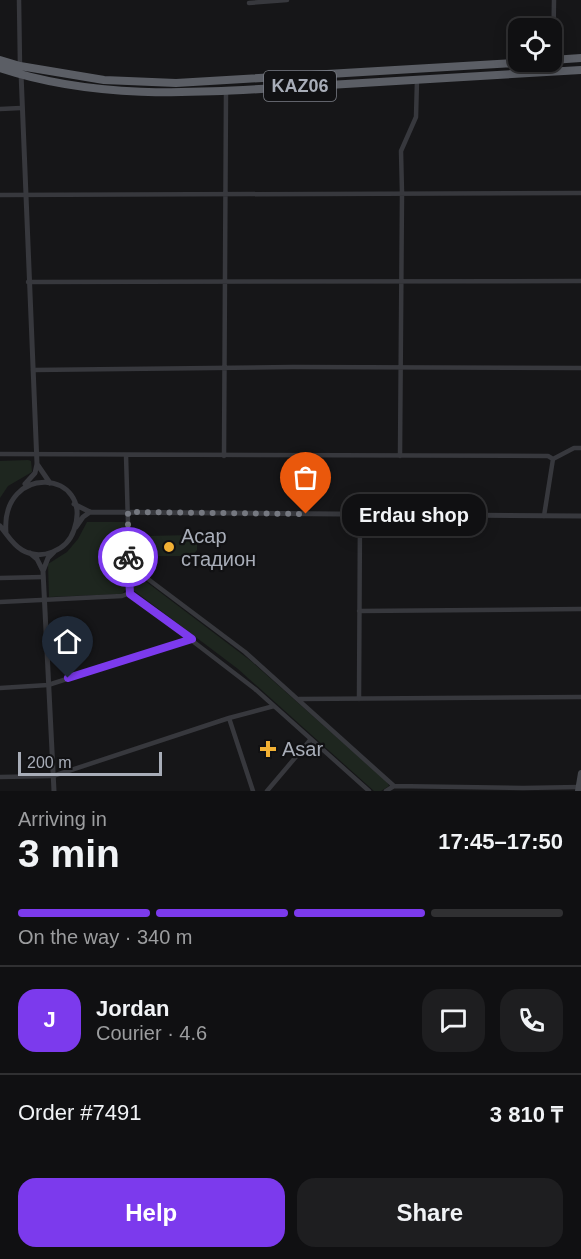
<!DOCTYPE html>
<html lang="en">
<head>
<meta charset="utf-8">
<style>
  body { margin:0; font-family:Helvetica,sans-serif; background:#1e1e20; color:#f1f3f6; height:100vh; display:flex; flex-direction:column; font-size:22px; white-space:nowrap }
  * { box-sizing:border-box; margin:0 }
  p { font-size:20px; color:#9c9d9f }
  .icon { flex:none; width:33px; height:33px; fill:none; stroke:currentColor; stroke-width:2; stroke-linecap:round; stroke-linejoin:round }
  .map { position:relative; height:791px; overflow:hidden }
  .sheet { display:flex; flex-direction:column; background:#101012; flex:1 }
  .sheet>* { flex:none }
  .tools { position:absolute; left:508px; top:18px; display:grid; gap:12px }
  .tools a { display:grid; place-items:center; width:54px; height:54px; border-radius:12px; background:#101012; box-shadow:0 3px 15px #0003,0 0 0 2px #303032; font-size:30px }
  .scale { position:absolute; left:18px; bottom:15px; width:144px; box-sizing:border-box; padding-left:6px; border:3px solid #a8adb8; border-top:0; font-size:16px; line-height:21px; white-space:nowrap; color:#a8adb8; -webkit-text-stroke:4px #111113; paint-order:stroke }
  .pin { position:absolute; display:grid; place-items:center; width:51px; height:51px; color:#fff; margin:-62px -26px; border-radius:50% 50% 50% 0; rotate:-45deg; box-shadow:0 0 6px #0007 }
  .pin .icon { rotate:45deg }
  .courier { position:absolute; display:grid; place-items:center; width:60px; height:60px; margin:-30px; border:4px solid #7c3aed; border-radius:50%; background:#fff; color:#222; box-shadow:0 2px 8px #0007 }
  .bubble { position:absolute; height:42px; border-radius:18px; background:#101012; box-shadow:0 3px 15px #0003,0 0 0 2px #303032; font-size:20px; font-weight:600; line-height:42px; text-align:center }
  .headline em { font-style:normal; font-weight:600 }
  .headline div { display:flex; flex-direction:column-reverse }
  .headline { display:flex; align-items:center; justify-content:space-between; height:102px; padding:0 18px }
  h1 { font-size:39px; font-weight:600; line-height:45px }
  .bar { display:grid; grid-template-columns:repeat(4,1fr); gap:9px 6px; align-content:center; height:72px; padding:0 18px }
  .bar i { height:8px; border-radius:4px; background:#303032 }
  .bar .active { background:#7c3aed }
  .bar p { grid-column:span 4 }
  .line { display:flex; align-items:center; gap:15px; padding:0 18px; border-top:2px solid #303032 }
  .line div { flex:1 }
  .round { display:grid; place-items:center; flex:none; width:63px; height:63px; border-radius:18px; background:#1e1e20 }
  .cta { display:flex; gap:12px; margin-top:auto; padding:12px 18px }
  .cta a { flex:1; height:69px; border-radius:18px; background:#7c3aed; color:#fff; font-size:24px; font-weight:600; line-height:69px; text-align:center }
  .cta a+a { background:#1e1e20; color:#f1f3f6 }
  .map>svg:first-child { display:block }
  .green { fill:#1e261f }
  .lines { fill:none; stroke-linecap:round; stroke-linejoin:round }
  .minor { stroke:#37383d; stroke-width:4.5 }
  .tertiary { stroke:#37383d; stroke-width:5 }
  .secondary { stroke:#45474d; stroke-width:6 }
  .trunk { stroke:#5b5e65; stroke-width:8 }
  .done { stroke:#757880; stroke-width:6; stroke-dasharray:0 10.8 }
  .route { stroke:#7c3aed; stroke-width:8 }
  .poi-dot { fill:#f2b134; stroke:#111113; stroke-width:2 }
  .labels { text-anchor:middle; stroke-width:4.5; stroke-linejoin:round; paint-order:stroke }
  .shield { fill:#111113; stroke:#7b7e86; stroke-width:1.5 }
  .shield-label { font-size:18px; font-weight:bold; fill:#a8adb8 }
  .poi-label { font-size:20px; fill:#a8adb8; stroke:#111113; text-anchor:start }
</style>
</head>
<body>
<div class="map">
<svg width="581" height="791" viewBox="0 0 581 791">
  <rect width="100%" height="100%" fill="#161618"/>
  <path class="green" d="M28,460L31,461L32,472L8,486L0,498V461Z
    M87,522H124L126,524V589L122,594L49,597L48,564L67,552L78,539Z
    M190,535L197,540V550L192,556H148L142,551L141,543L147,536Z
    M132,571L251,661L387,782L389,786L381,791H374L238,669L132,589Z"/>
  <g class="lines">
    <path class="minor" d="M19,0L20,66
      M249,3L287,0
      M553,60L554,0
      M0,109L21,108
      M0,195L581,193
      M28,282L581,281
      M33,370L293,367L581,368
      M0,454L548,456L553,459L544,516
      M126,455L130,593L255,689L369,791
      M224,456L226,91
      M400,456L402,193L401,151L416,117L417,80
      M553,459L574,448H581
      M128,564L245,652L394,786
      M0,578L43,577
      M0,602L122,596L130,593
      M359,611L581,609
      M0,688L48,685L192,639
      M299,699L581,697
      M359,699L360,514
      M229,718L253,791
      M0,777L53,776L229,718L274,706
      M267,791L311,739
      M386,791L394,786L523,788L579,787"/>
    <path class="tertiary" d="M21,73L37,464L35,473L25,484
      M37,464L50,483
      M74,504L90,512L581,516
      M0,526C7,534 12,544 22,550C41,561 67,551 74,530C95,470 0,462 6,533
      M76,527L83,517L90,512
      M30,553L37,559L43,571
      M54,791L43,571L48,558L54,552"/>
    <path class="secondary" d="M578,791L581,773"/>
    <path class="trunk" d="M0,60L20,66L104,80L176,83L530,62
      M552,60L581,58
      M0,68C102,102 206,92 312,86C402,81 491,75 581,70"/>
  </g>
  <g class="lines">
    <path class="done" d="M128,557V512L306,514"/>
    <path class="route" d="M68,678L192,639L130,594L128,557"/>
  </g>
  <g class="poi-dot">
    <circle cx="169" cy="547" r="6"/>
    <path d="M265 740h6v6h6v6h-6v6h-6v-6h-6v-6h6z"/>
  </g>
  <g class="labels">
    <rect class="shield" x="264" y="71" width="72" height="30" rx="4.5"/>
    <g class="shield-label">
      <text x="300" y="92">KАZ06</text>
    </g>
    <g class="poi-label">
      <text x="181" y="543">Асар<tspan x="181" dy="23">стадион</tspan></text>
      <text x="282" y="756">Asar</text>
    </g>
  </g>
</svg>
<div class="tools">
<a><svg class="icon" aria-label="locate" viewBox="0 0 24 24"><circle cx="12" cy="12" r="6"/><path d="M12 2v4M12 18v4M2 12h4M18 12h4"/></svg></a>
</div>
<div class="scale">200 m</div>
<div class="pin" style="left:306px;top:514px;background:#ea580c"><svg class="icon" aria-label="bag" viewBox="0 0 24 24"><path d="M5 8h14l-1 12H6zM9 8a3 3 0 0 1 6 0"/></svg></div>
<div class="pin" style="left:68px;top:678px;background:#1f2937"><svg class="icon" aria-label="home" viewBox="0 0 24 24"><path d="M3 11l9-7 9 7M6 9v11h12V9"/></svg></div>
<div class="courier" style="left:128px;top:557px"><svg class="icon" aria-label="bike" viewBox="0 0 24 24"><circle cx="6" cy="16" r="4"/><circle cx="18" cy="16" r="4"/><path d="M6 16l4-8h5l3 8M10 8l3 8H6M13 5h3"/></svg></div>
<div class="bubble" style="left:342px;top:494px;width:144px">Erdau shop</div>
</div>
<section class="sheet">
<div class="headline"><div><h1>3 min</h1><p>Arriving in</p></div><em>17:45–17:50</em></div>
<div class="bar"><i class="active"></i><i class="active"></i><i class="active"></i><i></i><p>On the way · 340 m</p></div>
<div class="line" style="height:108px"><b class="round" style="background:#7c3aed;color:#fff">J</b><div><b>Jordan</b><p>Courier · 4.6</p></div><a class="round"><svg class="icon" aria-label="chat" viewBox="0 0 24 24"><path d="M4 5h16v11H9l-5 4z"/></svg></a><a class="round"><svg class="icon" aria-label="phone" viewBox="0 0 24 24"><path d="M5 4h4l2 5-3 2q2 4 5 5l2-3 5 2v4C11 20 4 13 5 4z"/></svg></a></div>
<div class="line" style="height:78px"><div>Order #7491</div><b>3 810 ₸</b></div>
<div class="cta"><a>Help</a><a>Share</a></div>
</section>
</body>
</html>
